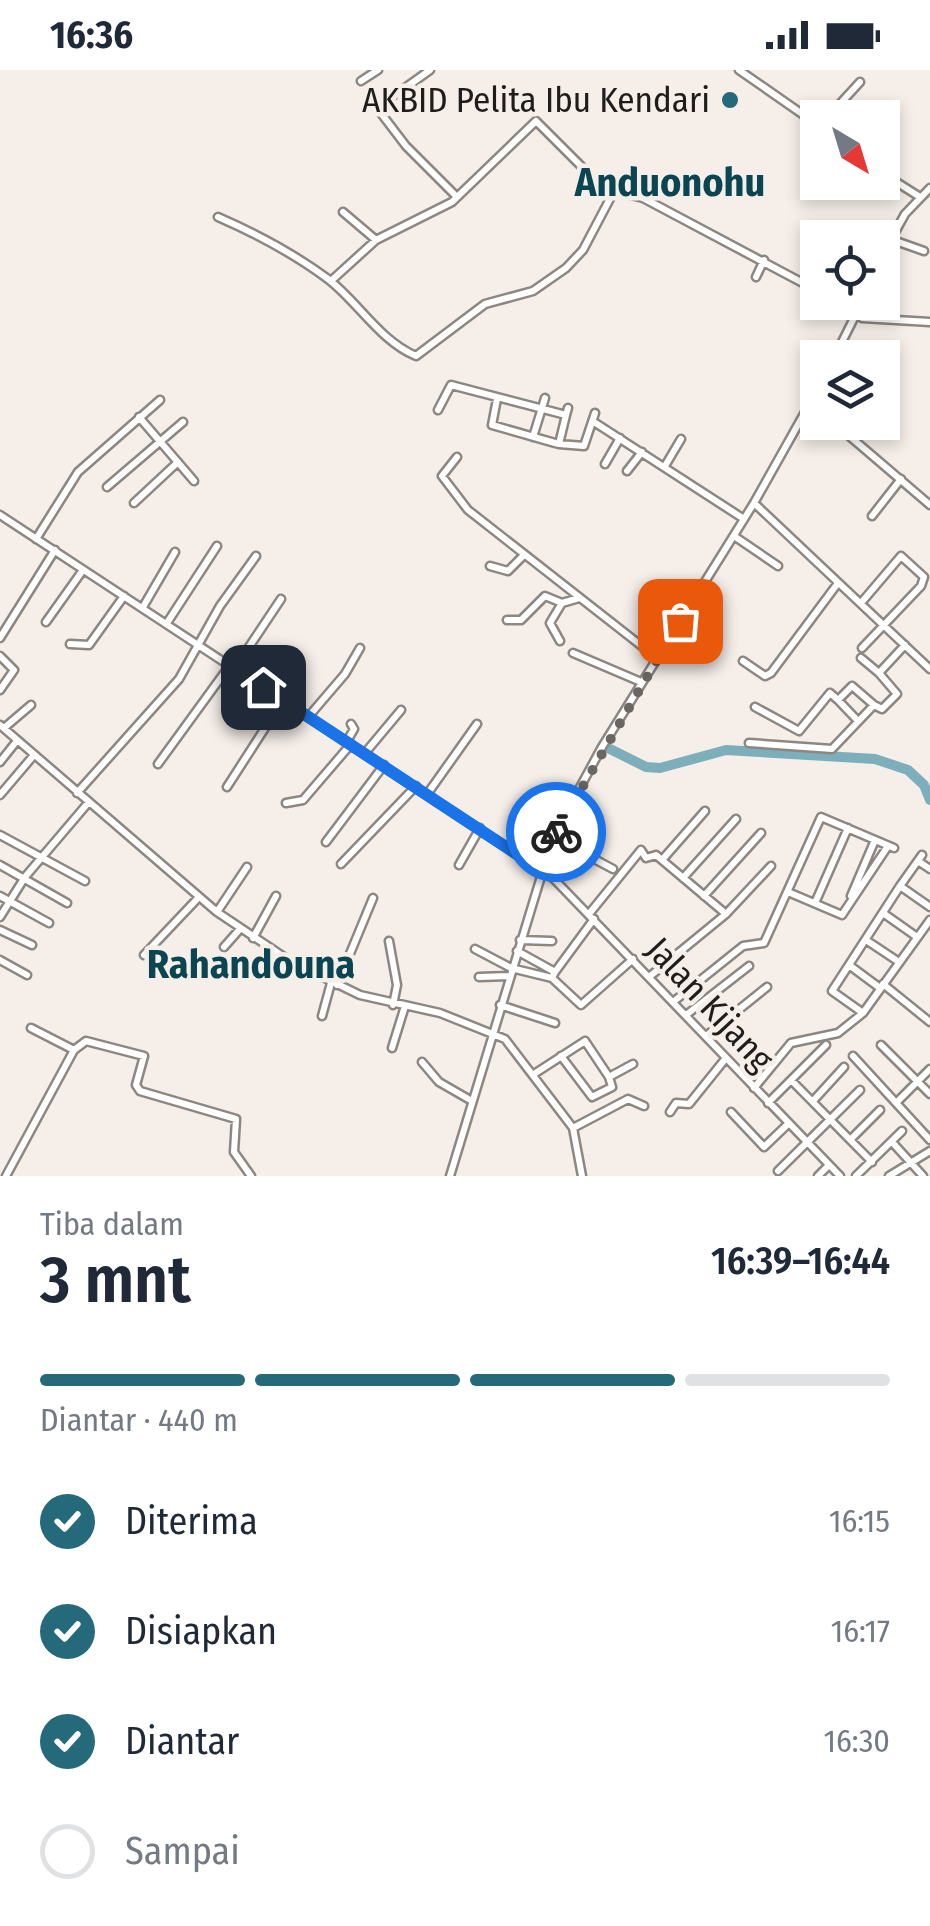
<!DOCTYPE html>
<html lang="id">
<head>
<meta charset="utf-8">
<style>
  body { margin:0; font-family:"Fira Sans Condensed",sans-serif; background:#f2f2f3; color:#1f2937; height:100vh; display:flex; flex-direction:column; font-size:38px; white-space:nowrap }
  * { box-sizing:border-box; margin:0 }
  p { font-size:32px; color:#747a83 }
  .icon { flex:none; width:55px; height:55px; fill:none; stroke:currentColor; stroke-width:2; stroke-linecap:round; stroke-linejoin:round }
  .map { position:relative; height:1106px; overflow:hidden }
  .side { display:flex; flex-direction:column; background:#fff; flex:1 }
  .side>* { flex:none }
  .needle { width:65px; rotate:142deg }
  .buttons { position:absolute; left:800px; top:30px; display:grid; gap:20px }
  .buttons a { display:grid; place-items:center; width:100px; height:100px; border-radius:0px; background:#fff; box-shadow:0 5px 15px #0003; font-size:50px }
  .pin { position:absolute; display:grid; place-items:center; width:85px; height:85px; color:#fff; margin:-42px; border-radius:20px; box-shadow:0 5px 15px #0006 }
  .courier { position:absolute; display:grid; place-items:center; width:100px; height:100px; margin:-50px; border:8px solid #1a73e8; border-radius:50%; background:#fff; color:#222; box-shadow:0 2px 12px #0007 }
  .summary em { font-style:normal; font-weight:600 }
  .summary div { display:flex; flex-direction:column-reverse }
  .summary { display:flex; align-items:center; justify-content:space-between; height:170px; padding:0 40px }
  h1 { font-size:65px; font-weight:600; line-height:75px }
  .bar { display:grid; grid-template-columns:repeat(4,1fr); gap:15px 10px; align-content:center; height:120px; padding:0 40px }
  .bar i { height:12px; border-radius:8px; background:#e0e1e3 }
  .bar .active { background:#256a7a }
  .bar p { grid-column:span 4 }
  ol { padding:0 40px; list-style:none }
  li { display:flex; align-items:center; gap:30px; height:110px }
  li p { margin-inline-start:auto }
  li .icon { padding:10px; border-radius:50%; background:#256a7a; color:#fff; stroke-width:4 }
  li:last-child { color:#747a83 }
  li i { width:55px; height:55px; border:5px solid #e0e1e3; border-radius:50% }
  .status { display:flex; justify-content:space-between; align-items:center; height:70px; padding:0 50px; background:#fff; direction:ltr }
  .status svg { height:28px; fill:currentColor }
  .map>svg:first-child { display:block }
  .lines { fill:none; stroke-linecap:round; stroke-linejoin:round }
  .river { stroke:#7daebb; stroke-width:10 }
  .minor-casing { stroke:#8d8782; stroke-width:11 }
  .minor { stroke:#fff; stroke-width:6 }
  .done { stroke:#6a6663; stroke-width:10; stroke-dasharray:0 18 }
  .route { stroke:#1a73e8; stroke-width:12 }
  .poi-dot { fill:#256a7a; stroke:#f5eee9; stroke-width:4 }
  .labels { text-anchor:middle; stroke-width:9; stroke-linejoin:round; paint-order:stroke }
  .poi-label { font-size:35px; fill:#1f1d1b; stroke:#f5eee9; text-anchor:end }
  .street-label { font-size:35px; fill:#1f1d1b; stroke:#f5eee9 }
  .quarter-label { font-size:40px; font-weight:bold; fill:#0a4652; stroke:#f5eee9 }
</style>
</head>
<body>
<div class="status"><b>16:36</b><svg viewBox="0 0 49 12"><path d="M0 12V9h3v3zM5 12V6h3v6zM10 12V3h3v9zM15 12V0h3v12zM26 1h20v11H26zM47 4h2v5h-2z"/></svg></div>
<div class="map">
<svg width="930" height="1106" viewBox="0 0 930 1106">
  <rect width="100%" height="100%" fill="#f5eee9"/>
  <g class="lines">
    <path class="river" d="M604,676L646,697L660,698L726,680L875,689L908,700L924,715L930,730"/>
    <defs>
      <path id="minor" d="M430,0L377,38L406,76L457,127
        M739,0L818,55
        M361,11L378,0
        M827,48L860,12
        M882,103L920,127
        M343,142L376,170
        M218,147C257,164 293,183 328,209C358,232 380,271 416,286L485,234L533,221L566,198L583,180L613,123
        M890,169L924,181
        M882,186L905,144L930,118
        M756,207L764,190
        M332,210L376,170L452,132L536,51L603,118L643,128L818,221
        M834,232L862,248L930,252
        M834,288L862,232
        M882,315L888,317
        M497,329L492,355L555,373L559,374L566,345
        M438,340L451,315L566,345L568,338
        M139,347L194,411
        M594,352L744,449
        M833,352L930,435
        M533,367L545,328
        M559,374L584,376L595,343
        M457,387L442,406L468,440L657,588
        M605,394L620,368
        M665,396L681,369
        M627,401L642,382
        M107,417L183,352
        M134,433L178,392
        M754,433L930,599
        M0,445L553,808L840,1106
        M872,446L901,409
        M734,466L778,496
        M36,469L78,402L160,330
        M490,496L508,501L524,485
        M861,533L901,486L924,507L921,516L862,578
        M143,537L175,482
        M507,550H521L545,526L562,533L579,528
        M46,552L83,500
        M167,553L217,476
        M0,568L55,480
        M560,571L550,553L562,533
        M70,574L89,575L124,526
        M573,583L641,612
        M0,586L14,600L0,620
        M861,588L879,603
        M743,591L765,606L771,603L838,513
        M235,598L281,529
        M838,630L858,651
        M755,637L799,661L830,623L838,630L852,616L874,635
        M309,646L345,604L360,578
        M0,655L217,842L290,891L360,925L440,943L505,969L573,1058L582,1106
        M4,658L31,635
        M347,671L354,659L351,654
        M749,673L832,679L874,635L882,639L897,624L879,603L905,575
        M365,683L401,640
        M0,692L16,672
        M158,694L230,595
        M227,717L283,630
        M77,723L179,609L220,536L256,486
        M428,723L477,654
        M0,725L34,685
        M286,733L303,730L351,674
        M0,765L85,811
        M553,767L613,799
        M326,772L384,695
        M662,790L705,741
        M918,791L930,799
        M341,794L416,716
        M0,795L67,833
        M459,795L480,758
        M683,808L736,749
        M900,816L922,785
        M788,822L842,845
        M0,826L49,853
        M704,826L761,763
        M851,826L875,770
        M815,833L848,758
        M217,842L247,797
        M883,843L917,867
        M589,844L641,780L646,788L656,785L726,844
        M842,845L888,776
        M0,847L25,807L88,733
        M0,860L32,875
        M253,868L276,826
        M520,870L552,871
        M866,870L899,892
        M389,871L397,915L393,935
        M224,877L240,859
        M475,879L511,898L552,908
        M517,881L555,902L552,908L581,935L633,889
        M144,885L199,827
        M0,890L27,905
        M849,895L880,918
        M555,902L594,849
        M479,907L509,906
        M649,907L726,844L771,796
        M883,914L930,952
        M337,915L373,828
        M673,932L743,876L764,873L821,747L894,778
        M500,935L555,953
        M863,943L832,921L900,816L930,837
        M686,945L749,896
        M322,946L331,913
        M31,958L74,980
        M706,966L767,917
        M881,975L930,1024
        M392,978L405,936
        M561,986L592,1027L612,1017L609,1007
        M853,986L930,1070
        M422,992L439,1012L472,1031
        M534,1004L585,971L609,1007L633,994
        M791,1010L826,975
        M754,1018L791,973L838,963L863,943L930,850
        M813,1031L844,997
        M897,1032L930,999
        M768,1033L791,1010L872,1092
        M670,1042L676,1033L689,1034L726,988
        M731,1042L764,1077
        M573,1058L628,1029L644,1036
        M851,1069L880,1040
        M892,1072L923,1106
        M764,1077L788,1054
        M778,1101L860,1020
        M6,1106L74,980L86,971L144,986L136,1015L140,1021L236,1049L234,1082L251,1106
        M450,1106L553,767L602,677L754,433L818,319
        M818,1106L829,1095
        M856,1106L902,1061
        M889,1106L930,1081"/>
    </defs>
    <use href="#minor" class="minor-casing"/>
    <use href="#minor" class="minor"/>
  </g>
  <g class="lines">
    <path class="done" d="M556,762L680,551"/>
    <path class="route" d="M263,617L541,800L556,762"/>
  </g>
  <circle class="poi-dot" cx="730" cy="30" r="10"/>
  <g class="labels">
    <g class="poi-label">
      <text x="710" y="42">AKBID Pelita Ibu Kendari</text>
    </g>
    <g class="street-label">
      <text transform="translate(710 934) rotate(47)" y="12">Jalan Kijang</text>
    </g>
    <g class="quarter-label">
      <text x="670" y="126">Anduonohu</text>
      <text x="251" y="908">Rahandouna</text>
    </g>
  </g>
</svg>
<div class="buttons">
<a><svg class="needle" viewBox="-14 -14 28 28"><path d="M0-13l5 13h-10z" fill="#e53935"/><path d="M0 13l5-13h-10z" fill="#747a83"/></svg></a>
<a><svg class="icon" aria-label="locate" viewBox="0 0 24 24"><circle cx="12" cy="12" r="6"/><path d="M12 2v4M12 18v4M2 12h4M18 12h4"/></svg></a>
<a><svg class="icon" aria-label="layers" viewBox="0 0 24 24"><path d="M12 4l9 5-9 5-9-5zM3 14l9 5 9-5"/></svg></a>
</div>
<div class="pin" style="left:680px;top:551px;background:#ea580c"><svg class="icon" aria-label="bag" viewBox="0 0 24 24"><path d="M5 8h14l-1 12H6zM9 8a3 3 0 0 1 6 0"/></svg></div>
<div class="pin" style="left:263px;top:617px;background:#1f2937"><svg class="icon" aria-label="home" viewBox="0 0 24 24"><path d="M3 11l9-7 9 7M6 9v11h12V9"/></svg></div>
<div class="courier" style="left:556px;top:762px"><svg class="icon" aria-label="bike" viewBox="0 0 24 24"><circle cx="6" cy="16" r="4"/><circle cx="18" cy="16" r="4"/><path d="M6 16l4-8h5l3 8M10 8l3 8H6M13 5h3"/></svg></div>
</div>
<section class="side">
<div class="summary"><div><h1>3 mnt</h1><p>Tiba dalam</p></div><em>16:39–16:44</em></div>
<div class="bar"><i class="active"></i><i class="active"></i><i class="active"></i><i></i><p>Diantar · 440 m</p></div>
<ol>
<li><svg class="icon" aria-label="check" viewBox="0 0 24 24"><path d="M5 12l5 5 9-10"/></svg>Diterima<p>16:15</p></li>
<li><svg class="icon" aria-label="check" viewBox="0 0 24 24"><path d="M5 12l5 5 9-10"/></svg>Disiapkan<p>16:17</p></li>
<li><svg class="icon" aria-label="check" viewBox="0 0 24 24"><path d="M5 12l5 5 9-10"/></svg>Diantar<p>16:30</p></li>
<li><i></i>Sampai</li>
</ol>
</section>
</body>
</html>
